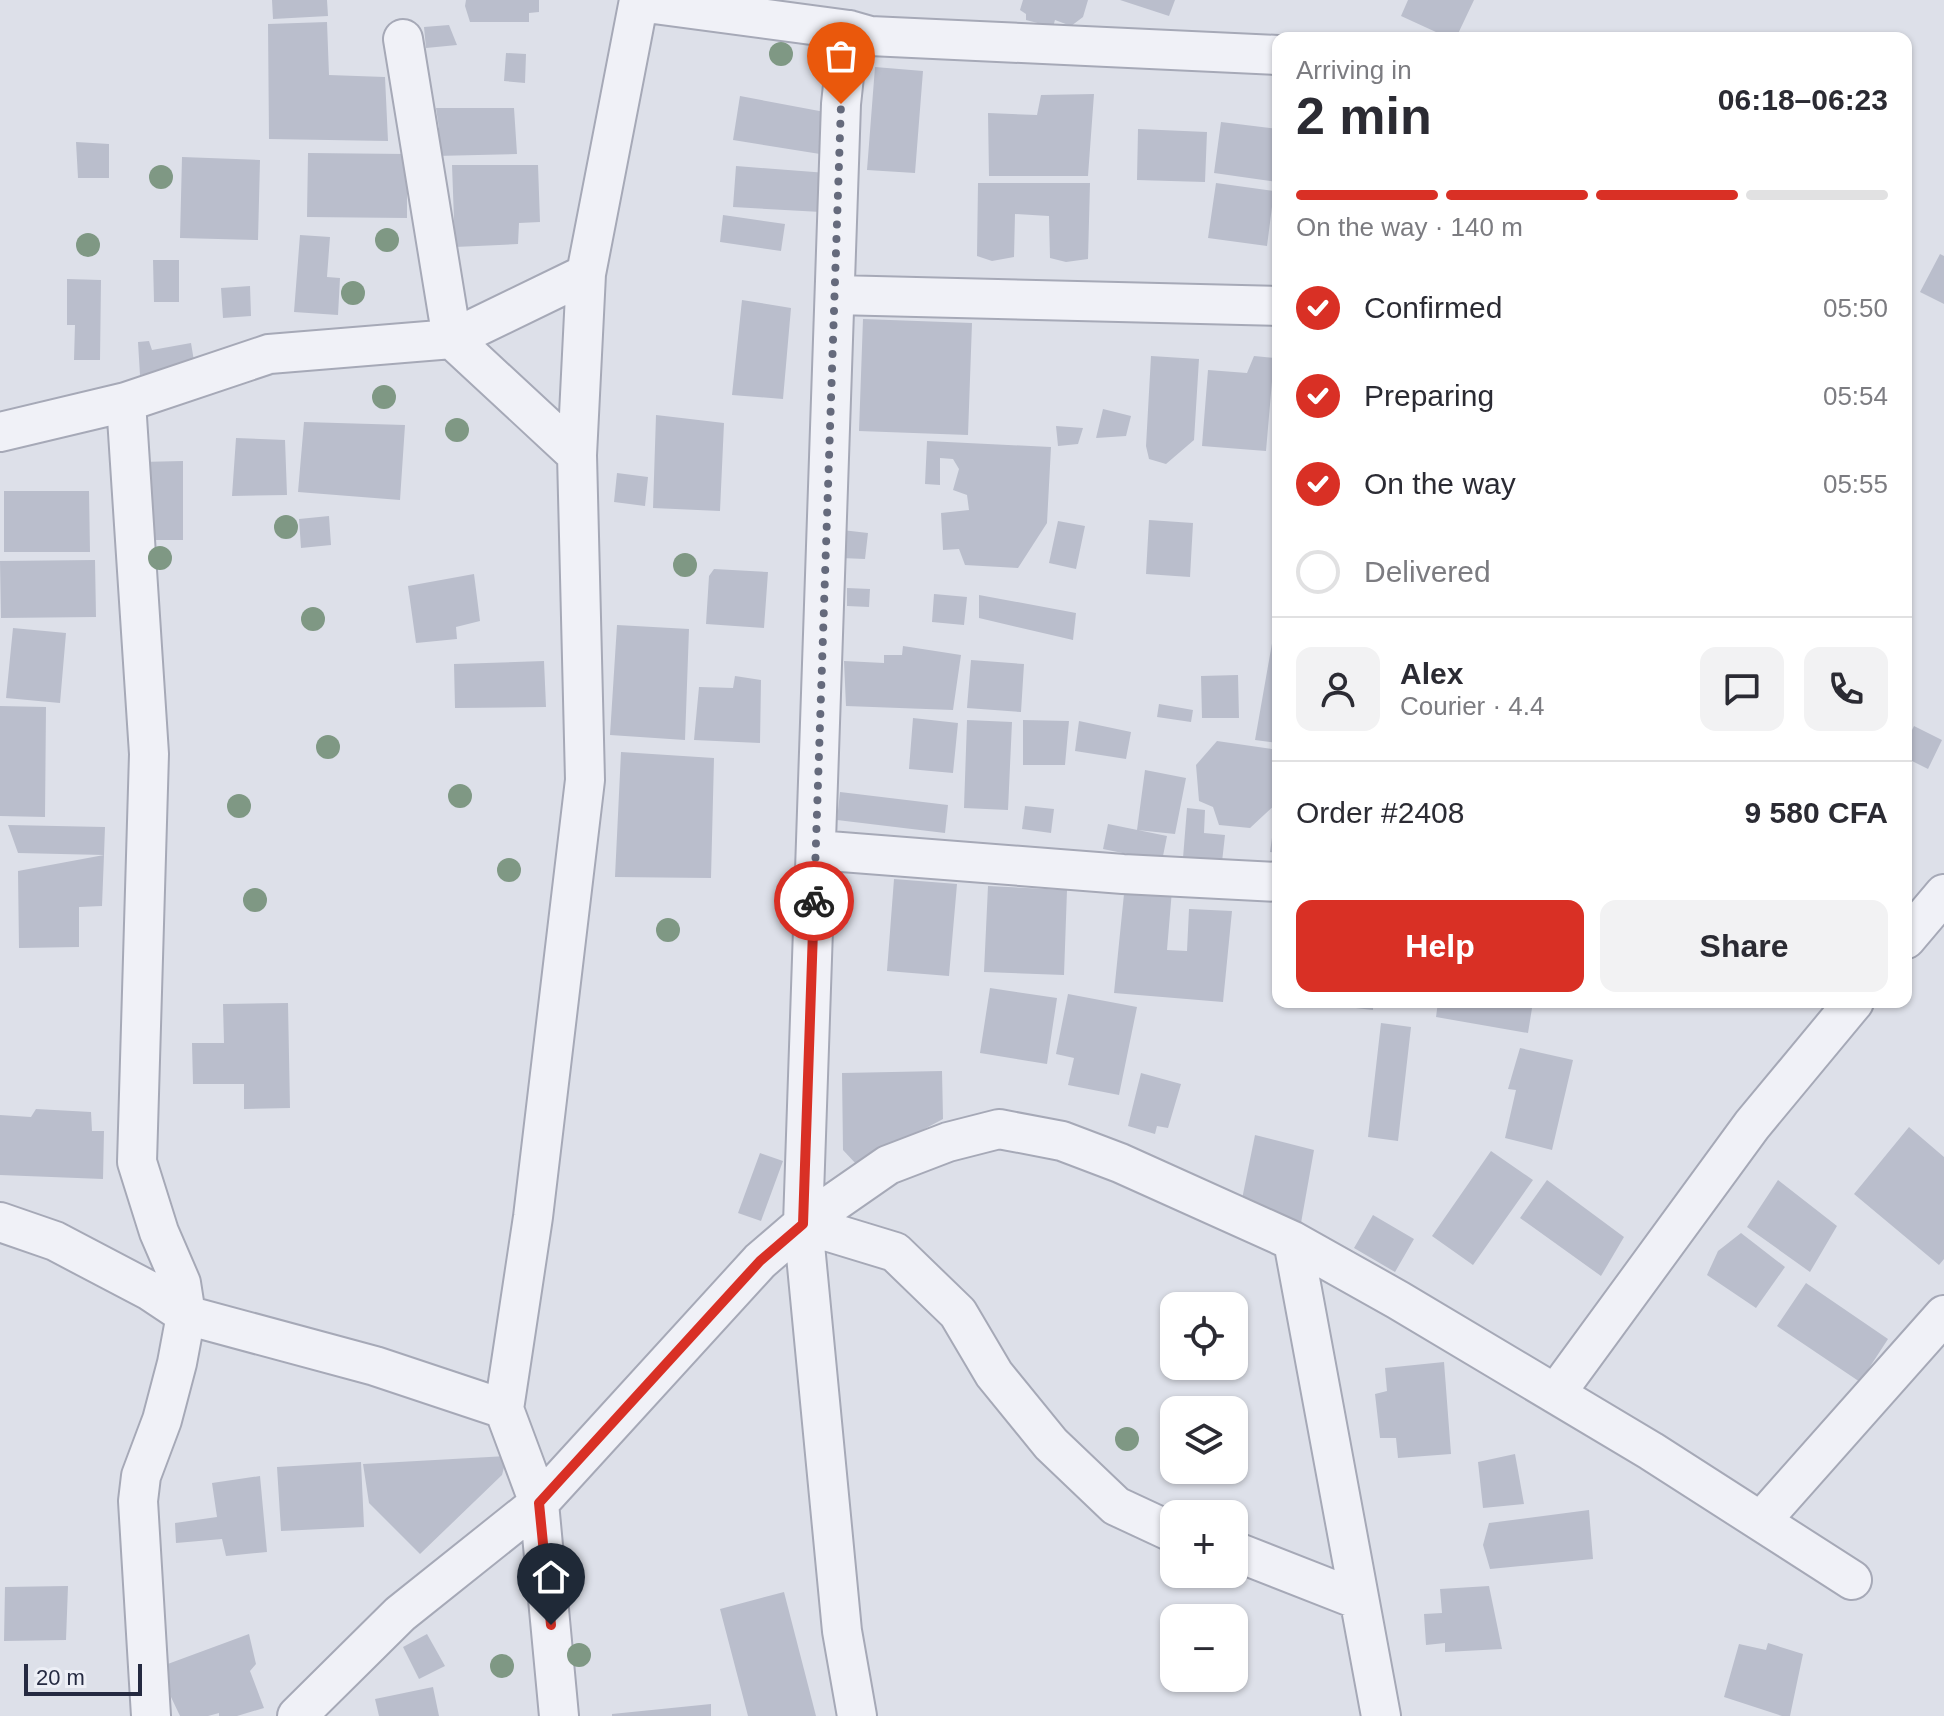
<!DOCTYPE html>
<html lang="en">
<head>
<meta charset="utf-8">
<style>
  body { margin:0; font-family:Arial,sans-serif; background:#f2f2f3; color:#2b2b33; height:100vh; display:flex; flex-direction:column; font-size:30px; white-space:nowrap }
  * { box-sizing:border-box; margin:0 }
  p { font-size:26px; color:#7c7c81 }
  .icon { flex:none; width:44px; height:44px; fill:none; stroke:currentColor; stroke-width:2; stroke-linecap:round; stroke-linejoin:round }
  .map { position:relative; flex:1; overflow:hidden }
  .panel { position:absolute; left:1272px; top:32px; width:640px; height:976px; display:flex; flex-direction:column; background:#fff; border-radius:16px; box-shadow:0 2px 6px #0004 }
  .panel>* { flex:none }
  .controls { position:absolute; left:1160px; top:1292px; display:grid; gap:16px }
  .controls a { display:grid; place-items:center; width:88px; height:88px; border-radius:16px; background:#fff; box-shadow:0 2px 6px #0004; font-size:40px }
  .scale { position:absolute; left:24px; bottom:20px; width:118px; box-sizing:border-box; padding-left:8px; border:4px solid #252a41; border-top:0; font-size:22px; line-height:28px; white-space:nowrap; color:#252a41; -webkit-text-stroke:6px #edeff6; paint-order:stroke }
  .pin { position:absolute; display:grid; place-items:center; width:68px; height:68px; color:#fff; margin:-82px -34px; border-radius:50% 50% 50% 0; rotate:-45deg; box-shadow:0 0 8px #0007 }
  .pin .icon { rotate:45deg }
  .courier { position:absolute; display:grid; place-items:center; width:80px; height:80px; margin:-40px; border:6px solid #d93025; border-radius:50%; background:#fff; color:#222; box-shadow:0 2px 10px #0007 }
  .overview em { font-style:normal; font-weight:700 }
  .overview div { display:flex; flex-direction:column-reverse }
  .overview { display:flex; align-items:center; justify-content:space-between; height:136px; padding:0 24px }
  h1 { font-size:52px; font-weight:700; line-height:60px }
  .bar { display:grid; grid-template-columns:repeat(4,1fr); gap:12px 8px; align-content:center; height:96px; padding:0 24px }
  .bar i { height:10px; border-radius:6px; background:#e1e1e2 }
  .bar .active { background:#d93025 }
  .bar p { grid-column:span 4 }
  .line { display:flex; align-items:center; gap:20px; padding:0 24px; border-top:2px solid #e1e1e2 }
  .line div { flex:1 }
  .round { display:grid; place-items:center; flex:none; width:84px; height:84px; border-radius:16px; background:#f2f2f3 }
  ol { padding:0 24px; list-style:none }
  li { display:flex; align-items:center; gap:24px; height:88px }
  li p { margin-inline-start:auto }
  li .icon { padding:8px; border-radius:50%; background:#d93025; color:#fff; stroke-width:4 }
  li:last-child { color:#7c7c81 }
  li i { width:44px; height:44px; border:4px solid #e1e1e2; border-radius:50% }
  .action { display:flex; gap:16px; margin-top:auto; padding:16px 24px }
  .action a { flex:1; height:92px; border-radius:16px; background:#d93025; color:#fff; font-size:32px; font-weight:700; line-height:92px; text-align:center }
  .action a+a { background:#f2f2f3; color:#2b2b33 }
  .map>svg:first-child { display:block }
  .building { fill:#babecc }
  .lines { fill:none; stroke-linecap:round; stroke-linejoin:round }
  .minor-casing { stroke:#a6a9b7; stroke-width:42 }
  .minor { stroke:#f0f1f7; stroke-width:38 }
  .tree { fill:#7f9884 }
  .done { stroke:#656a7c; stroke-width:8; stroke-dasharray:0 14.4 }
  .route { stroke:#d93025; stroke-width:10 }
</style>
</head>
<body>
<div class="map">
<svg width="1944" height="1716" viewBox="0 0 1944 1716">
  <rect width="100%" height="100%" fill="#dde0e9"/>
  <path class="building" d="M272,0H327L328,16L273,19Z
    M466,0H539V12L529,13V22H470L465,6Z
    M1023,0H1088L1083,17L1071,26L1055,20L1053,27L1026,20V14L1020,10Z
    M1120,0H1175L1169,16Z
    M1408,0H1474L1456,38H1449L1401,16Z
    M327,22L329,75L385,77L388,141L269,139L268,24Z
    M449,25L457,45L426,48L424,27Z
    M506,53L526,54L525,83L504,81Z
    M875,67L923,71L915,173L867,170Z
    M1094,94L1088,176H989L988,113L1037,115L1041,95Z
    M740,96L830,113L820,154L733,140Z
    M436,108H514L517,154L435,156L428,128H439Z
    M1221,122L1278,129V182L1214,173Z
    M1138,129L1207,132L1205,182L1137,180Z
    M76,142L109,144V178H78Z
    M308,153L407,154V218L307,217Z
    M182,157L260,160L258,240L180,238Z
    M452,165H538L540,222L519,223L518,244L455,247Z
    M736,166L827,173L821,212L733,207Z
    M978,183H1090L1088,259L1066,262L1050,258L1049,216L1015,214L1014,257L992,261L977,256Z
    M1216,183L1274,191L1267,246L1208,238Z
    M723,215L785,224L781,251L720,242Z
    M300,235L330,237L327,277L340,278L338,315L294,312Z
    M1940,254L1944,256V304L1920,292Z
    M153,260H179V302H154Z
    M67,279L101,280L100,360H74L75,325H67Z
    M250,286L251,316L223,318L221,288Z
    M742,300L791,308L783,399L732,395Z
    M863,319L972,323L968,435L859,431Z
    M149,341L152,350L191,343L195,367L140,375L138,342Z
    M1151,356L1199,359L1194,440L1166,464L1149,459L1146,446Z
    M1254,356L1274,358L1266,451L1202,446L1208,370L1247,373Z
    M1103,409L1131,416L1126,436L1096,438Z
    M656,415L724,423L720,511L653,508Z
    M304,422L405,425L400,500L298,492Z
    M1056,426L1083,428L1078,444L1058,446Z
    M236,438L285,440L287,495L232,496Z
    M927,441L1051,447L1047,523L1018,568L965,565L959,549L943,550L941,513L969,510L967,495L953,490L959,469L953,459L940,458V485L925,484Z
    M183,461V540H142L140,462Z
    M617,473L648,477L645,506L614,502Z
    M4,491H89L90,552H4Z
    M329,516L331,545L301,548L299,519Z
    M1149,520L1193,523L1190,577L1146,574Z
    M1058,521L1085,526L1076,569L1049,563Z
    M842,530L868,533L865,559L841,558Z
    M95,560L96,617L1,618L0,561Z
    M714,569L768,572L764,628L706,624L709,576Z
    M474,574L480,621L456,627L457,639L416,643L408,586Z
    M847,588L870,589L869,607L847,606Z
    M934,594L967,597L964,625L932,622Z
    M979,595L1076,613L1073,640L979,618Z
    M617,625L689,629L685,740L610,735Z
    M13,628L66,633L60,703L6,698Z
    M1274,632L1278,633V743L1255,740Z
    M903,646L961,655L953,710L846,706L844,661L884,663V655H902Z
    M971,660L1024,664L1021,712L967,708Z
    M544,661L546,707L455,708L454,664Z
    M1238,675L1239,718H1202L1201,676Z
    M735,676L761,680L760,743L694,740L699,687L733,688Z
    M1159,704L1193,710L1191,722L1157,717Z
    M0,706L46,707L45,817L0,816Z
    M913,718L958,723L953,773L909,769Z
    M967,720L1012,722L1008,810L964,808Z
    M1023,720L1069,721L1065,765H1023Z
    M1079,721L1131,732L1126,759L1075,751Z
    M1914,726L1942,740L1928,769L1906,758V742Z
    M1217,741L1278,750V802L1250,828L1219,825L1213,807L1199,801L1196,765Z
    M621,752L714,758L711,878L615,877Z
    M1145,770L1186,778L1175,834L1137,830Z
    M840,792L948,805L945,833L837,820Z
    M1025,806L1054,809L1051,833L1022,829Z
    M1187,808L1205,810L1204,833L1225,835L1222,862L1183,858Z
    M1278,815V853L1270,852L1275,816Z
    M1108,824L1167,836L1162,861L1103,849Z
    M8,825L105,827L104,855L18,853Z
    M104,855L102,906L79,907V947L19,948L18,871Z
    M894,879L957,884L949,976L887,971Z
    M1125,884L1172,890L1167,950L1187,951L1189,909L1232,911L1223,1002L1114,993Z
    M988,886L1067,890L1064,975L984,972Z
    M990,988L1057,998L1047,1064L980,1053Z
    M1068,994L1137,1007L1119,1095L1068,1085L1074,1058L1056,1054Z
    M1321,1002H1373V1010L1321,1004Z
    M1438,1002H1533L1528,1033L1436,1017Z
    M288,1003L290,1108L244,1109V1084H193L192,1043H224L223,1004Z
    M1381,1023L1411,1027L1398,1141L1368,1137Z
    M1520,1048L1573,1060L1552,1150L1505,1138L1516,1090L1508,1089Z
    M942,1071L943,1119L857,1165L843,1150L842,1073Z
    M1141,1073L1181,1084L1168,1128L1157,1126L1155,1134L1128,1126Z
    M36,1109L91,1112L92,1131H104L103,1179L0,1175V1115L31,1117Z
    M1909,1127L1944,1157V1259L1939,1265L1854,1194Z
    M1255,1135L1314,1150L1301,1223L1241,1204Z
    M1491,1151L1533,1180L1473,1265L1432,1236Z
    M760,1153L783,1161L761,1221L738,1213Z
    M1547,1180L1624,1237L1601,1276L1520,1218Z
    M1778,1180L1837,1226L1810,1272L1747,1227Z
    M1373,1215L1414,1239L1395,1272L1354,1248Z
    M1741,1233L1785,1267L1756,1308L1707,1275L1718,1251Z
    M1806,1283L1888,1339L1860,1382L1777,1326Z
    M1444,1362L1451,1454L1398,1458L1396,1438H1380L1375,1394L1387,1391L1385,1368Z
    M1515,1454L1524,1504L1483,1508L1478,1462Z
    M507,1456L502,1475L420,1554L369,1503L363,1464Z
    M361,1462L364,1527L281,1531L277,1467Z
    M260,1476L267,1552L226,1556L222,1539L176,1543L175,1523L217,1517L212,1483Z
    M1589,1510L1593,1559L1490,1569L1483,1545L1489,1523Z
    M68,1586L66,1640L4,1641L5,1587Z
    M1489,1586L1502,1649L1445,1652V1643L1426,1645L1424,1614L1442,1613L1440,1589Z
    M784,1592L816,1716H748L720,1609Z
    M249,1634L256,1664L250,1671L264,1708L237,1716H219V1713L208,1716H180L171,1697L165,1665Z
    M427,1634L445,1666L419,1679L403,1647Z
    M1768,1643L1803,1654L1790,1716H1782L1724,1697L1739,1644L1766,1650Z
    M433,1687L439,1716H379L375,1699Z
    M711,1704V1716H612V1714Z"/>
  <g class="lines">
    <defs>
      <path id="minor" d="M639,2L849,30L870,36L1278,55
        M849,30L841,104L803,1224L842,1631L857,1716
        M403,39L452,339L577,455
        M835,295L1278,306
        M126,402L149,754L137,1162L159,1232L181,1283L186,1315L177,1363L162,1420L141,1476L138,1501L151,1716
        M0,432L126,402L269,354L452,339L586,274
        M816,850L1123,874L1278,882
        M1906,939L1944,894
        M0,1222L55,1241L150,1291L186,1315L375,1366L504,1409
        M803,1224L895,1252L958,1313L994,1374L1051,1444L1116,1506L1174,1533
        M1293,1241L1381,1716
        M1556,1393L1752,1125L1854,1002
        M1761,1521L1944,1315
        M1234,1551L1359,1600
        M297,1716L400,1614L539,1503L760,1261L803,1224L888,1165L948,1142L999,1129L1062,1141L1120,1163L1293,1241L1398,1300L1651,1451L1852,1580
        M559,1716L539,1503L504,1409L533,1217L585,780L577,455L586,274L639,0"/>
    </defs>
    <use href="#minor" class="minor-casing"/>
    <use href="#minor" class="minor"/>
  </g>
  <g class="tree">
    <circle cx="781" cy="54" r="12"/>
    <circle cx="161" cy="177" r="12"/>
    <circle cx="387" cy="240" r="12"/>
    <circle cx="88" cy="245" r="12"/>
    <circle cx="353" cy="293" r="12"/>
    <circle cx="384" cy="397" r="12"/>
    <circle cx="457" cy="430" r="12"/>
    <circle cx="286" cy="527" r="12"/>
    <circle cx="160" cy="558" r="12"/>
    <circle cx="685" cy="565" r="12"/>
    <circle cx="313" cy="619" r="12"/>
    <circle cx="328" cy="747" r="12"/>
    <circle cx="460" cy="796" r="12"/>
    <circle cx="239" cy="806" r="12"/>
    <circle cx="509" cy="870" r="12"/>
    <circle cx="255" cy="900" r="12"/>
    <circle cx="668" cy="930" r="12"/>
    <circle cx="1127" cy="1439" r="12"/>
    <circle cx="579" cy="1655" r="12"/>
    <circle cx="502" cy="1666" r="12"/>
  </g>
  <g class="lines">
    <path class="done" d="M814,901L841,104"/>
    <path class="route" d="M551,1625L539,1503L760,1261L803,1224L814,901"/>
  </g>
</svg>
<div class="controls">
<a><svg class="icon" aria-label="locate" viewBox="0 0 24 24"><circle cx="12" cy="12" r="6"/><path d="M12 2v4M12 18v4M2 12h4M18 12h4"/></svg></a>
<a><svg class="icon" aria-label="layers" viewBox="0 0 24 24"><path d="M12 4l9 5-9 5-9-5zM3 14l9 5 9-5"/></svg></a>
<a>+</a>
<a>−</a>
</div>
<div class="scale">20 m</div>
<div class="pin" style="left:841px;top:104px;background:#ea580c"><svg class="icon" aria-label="bag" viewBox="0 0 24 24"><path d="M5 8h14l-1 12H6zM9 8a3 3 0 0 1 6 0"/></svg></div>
<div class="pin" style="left:551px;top:1625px;background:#1f2937"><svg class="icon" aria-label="home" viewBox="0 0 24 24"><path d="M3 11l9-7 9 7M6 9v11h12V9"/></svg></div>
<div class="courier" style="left:814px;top:901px"><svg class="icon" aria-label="bike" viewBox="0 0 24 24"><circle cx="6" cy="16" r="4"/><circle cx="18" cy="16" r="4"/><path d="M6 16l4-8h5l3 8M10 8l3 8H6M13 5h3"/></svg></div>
<section class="panel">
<div class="overview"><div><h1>2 min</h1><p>Arriving in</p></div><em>06:18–06:23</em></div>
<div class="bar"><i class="active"></i><i class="active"></i><i class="active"></i><i></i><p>On the way · 140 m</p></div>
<ol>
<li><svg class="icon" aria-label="check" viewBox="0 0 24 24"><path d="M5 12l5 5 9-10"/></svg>Confirmed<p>05:50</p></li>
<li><svg class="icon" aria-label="check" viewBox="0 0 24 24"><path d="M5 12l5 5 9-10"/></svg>Preparing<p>05:54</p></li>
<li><svg class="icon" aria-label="check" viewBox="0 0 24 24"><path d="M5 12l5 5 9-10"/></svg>On the way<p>05:55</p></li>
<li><i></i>Delivered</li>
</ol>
<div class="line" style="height:144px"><a class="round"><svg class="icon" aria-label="person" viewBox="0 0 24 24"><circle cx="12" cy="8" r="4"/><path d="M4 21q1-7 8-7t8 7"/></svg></a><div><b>Alex</b><p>Courier · 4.4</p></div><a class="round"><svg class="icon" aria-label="chat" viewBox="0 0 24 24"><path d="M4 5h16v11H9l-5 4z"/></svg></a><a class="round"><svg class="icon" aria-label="phone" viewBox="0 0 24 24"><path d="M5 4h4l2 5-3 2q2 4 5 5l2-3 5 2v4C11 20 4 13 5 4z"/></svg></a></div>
<div class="line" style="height:104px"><div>Order #2408</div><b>9 580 CFA</b></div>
<div class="action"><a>Help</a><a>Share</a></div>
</section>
</div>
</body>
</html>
